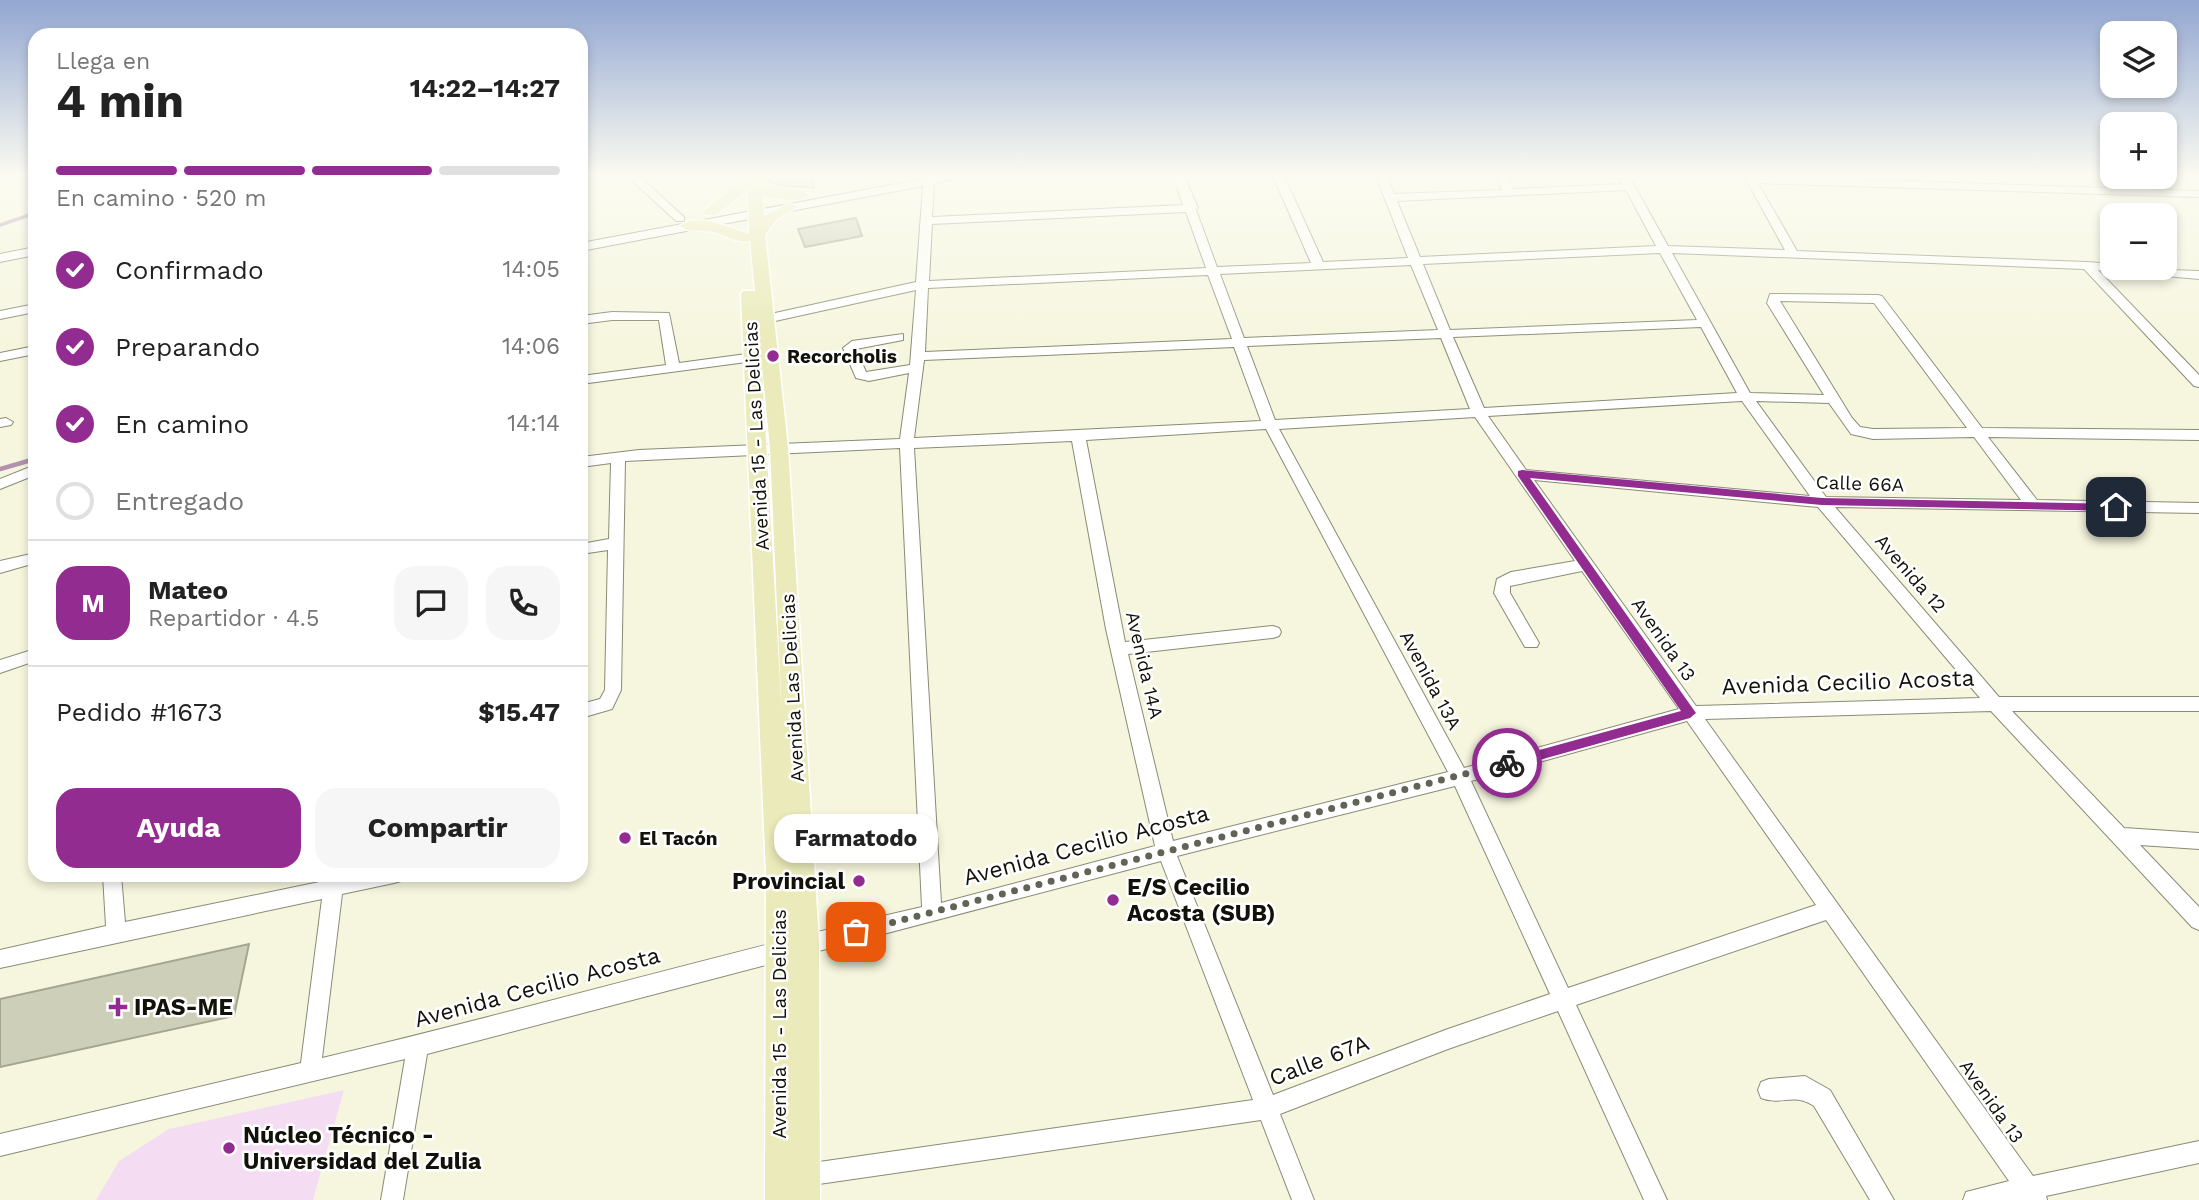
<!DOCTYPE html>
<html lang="es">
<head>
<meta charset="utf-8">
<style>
  body { margin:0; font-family:"Work Sans",sans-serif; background:#f6f6f6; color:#222; height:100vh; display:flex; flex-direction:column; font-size:26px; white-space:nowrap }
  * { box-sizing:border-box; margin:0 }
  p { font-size:23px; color:#767676 }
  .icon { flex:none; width:38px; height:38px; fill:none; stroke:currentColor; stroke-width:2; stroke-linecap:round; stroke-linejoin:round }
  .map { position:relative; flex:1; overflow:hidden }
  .sheet { position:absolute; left:28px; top:28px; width:560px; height:854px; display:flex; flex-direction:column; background:#fff; border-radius:21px; box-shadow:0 4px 10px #0003 }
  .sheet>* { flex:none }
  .fabs { position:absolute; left:2100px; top:21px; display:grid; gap:14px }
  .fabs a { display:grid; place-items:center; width:77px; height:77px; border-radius:14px; background:#fff; box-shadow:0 4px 10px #0003; font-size:35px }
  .pin { position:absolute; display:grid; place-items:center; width:60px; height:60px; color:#fff; margin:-30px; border-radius:14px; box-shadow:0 4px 10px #0006 }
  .courier { position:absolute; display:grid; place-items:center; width:70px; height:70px; margin:-35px; border:5px solid #922c91; border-radius:50%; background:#fff; color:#222; box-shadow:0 2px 9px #0007 }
  .bubble { position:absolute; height:49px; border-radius:21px; background:#fff; box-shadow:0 4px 10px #0003; font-size:23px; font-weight:700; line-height:49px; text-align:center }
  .head em { font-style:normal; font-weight:700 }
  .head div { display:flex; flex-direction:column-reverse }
  .head { display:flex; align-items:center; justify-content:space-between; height:119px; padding:0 28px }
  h1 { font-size:46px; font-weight:700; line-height:52px }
  .bar { display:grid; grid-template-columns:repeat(4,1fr); gap:10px 7px; align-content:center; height:84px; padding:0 28px }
  .bar i { height:9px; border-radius:5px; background:#e0e0e0 }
  .bar .on { background:#922c91 }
  .bar p { grid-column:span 4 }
  .line { display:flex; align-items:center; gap:18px; padding:0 28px; border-top:2px solid #e0e0e0 }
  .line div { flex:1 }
  .round { display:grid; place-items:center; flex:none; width:74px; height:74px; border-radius:21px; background:#f6f6f6 }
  ol { padding:0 28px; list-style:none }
  li { display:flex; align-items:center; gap:21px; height:77px }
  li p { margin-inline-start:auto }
  li .icon { padding:7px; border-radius:50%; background:#922c91; color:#fff; stroke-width:4 }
  li:last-child { color:#767676 }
  li i { width:38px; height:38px; border:4px solid #e0e0e0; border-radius:50% }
  .cta { display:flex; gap:14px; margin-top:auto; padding:14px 28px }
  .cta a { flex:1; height:80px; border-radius:21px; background:#922c91; color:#fff; font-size:28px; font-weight:700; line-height:80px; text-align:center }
  .cta a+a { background:#f6f6f6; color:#222 }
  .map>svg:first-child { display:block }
  .green { fill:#f4ddf2 }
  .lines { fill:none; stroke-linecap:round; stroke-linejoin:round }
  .stream-far1 { stroke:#b291af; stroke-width:3.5 }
  .stream { stroke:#b291af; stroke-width:4.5 }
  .building { fill:#cecfb8; stroke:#a5a690; stroke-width:2 }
  .minor-casing { stroke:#8a8b76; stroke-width:2 }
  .major-casing { stroke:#fff; stroke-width:3 }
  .minor { fill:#fff; fill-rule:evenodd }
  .major { fill:#eaeaba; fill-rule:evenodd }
  .route { fill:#922c91 }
  .done { stroke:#626255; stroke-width:7; stroke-dasharray:0 12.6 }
  .poi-dot { fill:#922c91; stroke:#fff; stroke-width:2.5 }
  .labels { text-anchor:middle; stroke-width:5; stroke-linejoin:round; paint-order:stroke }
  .poi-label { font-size:19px; font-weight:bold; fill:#12120a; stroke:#fff; text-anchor:start }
  .street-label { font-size:19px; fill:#12120a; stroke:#fff }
  .near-street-label { font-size:23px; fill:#12120a; stroke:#fff }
  .near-poi-label { font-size:23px; font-weight:bold; fill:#12120a; stroke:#fff; text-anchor:start }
</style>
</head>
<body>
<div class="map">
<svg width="2199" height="1200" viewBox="0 0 2199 1200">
  <rect width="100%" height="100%" fill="#f6f6df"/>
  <path class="green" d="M344,1090L313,1200H96L119,1161L169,1129Z"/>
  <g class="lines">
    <path class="stream-far1" d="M0,225L35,213"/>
    <path class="stream" d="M0,469L35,459"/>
  </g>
  <path class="building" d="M765,176H813L814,188L779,185L765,180Z
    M856,218L862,236L805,247L798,229Z
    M249,944L234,1016L0,1067V999Z"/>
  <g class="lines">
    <defs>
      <path id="minor" d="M627,176H639L684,217V221H676Z
        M924,176H964L934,184L932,217L1183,205L1173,176H1184L1198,208L1196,210L1217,267L1311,263L1273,176H1284L1323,262L1408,258L1376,176H1387L1394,194L1502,190L1496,176H1507L1513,189L1622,184L1618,176H1629L1668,246L1785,250L1744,176L2199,191V197L1758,183L1797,251L2087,262L2112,264V268L2199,271V279L2098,270L2199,375V387L2194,386L2084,269L1672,253L1750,393L1824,395L1767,303L1770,294L1878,295L1882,296L1982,428L2199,430V440L1988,437L2037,500L2199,503V513L1835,507L1999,697H2199V711H2012L2124,828L2199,833V849L2140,845L2199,907V930L2192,927L1991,711L1705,719L2033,1176L2199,1141V1163L2046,1196L2047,1200H1963L1966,1192L2009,1181L1826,920L1576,1005L1667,1200H1644L1558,1011L1448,1049L1280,1114L1314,1200H1292L1261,1120L805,1186L797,1183L794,1175L797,1167L805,1164L1253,1100L1161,861L427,1054L403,1200H381L405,1059L0,1156V1134L301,1063L322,899L0,968V950L106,926L103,875H121L125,922L353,875H403L401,881L394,883L342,894L322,1058C523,1011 721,953 922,907L900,448L625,461L621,690L612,709L581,718V704L600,699L605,690L608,550L581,554V544L609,539L611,463L581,467V457L639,450L900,439L909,373L869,381L856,378L843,348L852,341L903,334V340L856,349L866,372L910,365L916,290L766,323L760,319L766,315L916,282L923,186L581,251V243L923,179ZM1626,190L1656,246L1420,257L1397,201ZM1186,212L1206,268L929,281L932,224ZM1660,253L1697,320L1450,330L1423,264ZM1411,265L1438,330L1244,338L1220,274ZM1208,275L1232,339L925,352L928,288ZM1780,301L1874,303L1967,428L1873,429L1860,427L1852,418ZM1701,327L1737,393L1484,408L1453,337ZM1441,338L1470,409L1275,420L1247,346ZM1234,347L1261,421L914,438L924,360ZM1742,401L1810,496L1526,470L1488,416ZM1756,401L1829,403L1851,434L1873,439L1974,437L2021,500L1826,497ZM1475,417L1575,561L1511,572L1497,579L1494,593L1525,647H1537L1539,643L1510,593V586L1582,571L1679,709L1464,768L1279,429ZM1266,429L1448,772L1173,841L1128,654L1273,638L1279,636L1281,632L1279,628L1273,626L1125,642L1086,440ZM1072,441L1106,629L1155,846L941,903L914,448ZM1534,480L1818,507L1980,698L1696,706ZM1687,721L1816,905L1568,988L1471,781ZM1455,786L1550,994L1448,1029L1273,1095L1177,856Z
        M35,247V255L0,262V254Z
        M35,304V312L0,319V311Z
        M612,312L669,313L679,363L754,353L760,357L754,361L581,384V376L666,365L659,320H612L581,324V316Z
        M35,346V354L0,361V353Z
        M6,418L13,422L11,425L0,427V419Z
        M35,465V475L0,489V479Z
        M35,553V563L0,573V561Z
        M35,649V661L0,673V660Z
        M1805,1076L1830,1090L1894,1200H1870L1814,1106C1793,1092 1782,1106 1761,1098L1758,1090L1761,1082L1769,1079Z"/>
      <path id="major" d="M748,176H762V182C777,192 797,185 809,195C798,204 776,199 763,195L764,216L790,203L797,207L777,219L765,235L788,448L819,943L820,1200H765L766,874L741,294L743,291H755L750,241C736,244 723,233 709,231C699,230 688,233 680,226C697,212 731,228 749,234L748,189L716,215H706L703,212L737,184L748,185ZM761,355L770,448L782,717Z"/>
    </defs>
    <use href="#minor" class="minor-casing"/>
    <use href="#major" class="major-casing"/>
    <use href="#minor" class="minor"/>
    <use href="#major" class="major"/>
  </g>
  <linearGradient id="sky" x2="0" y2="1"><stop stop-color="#92a6d1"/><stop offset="0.51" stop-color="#fbfbf1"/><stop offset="1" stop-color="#fbfbf1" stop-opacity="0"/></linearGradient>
  <rect width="2199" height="344" fill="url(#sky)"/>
  <path class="route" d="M1522,470L1822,498L2116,504L2121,507L2116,511L1822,505L1530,478L1696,713L1690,718L1507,769L1501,763L1503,760L1681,711L1518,476V471Z"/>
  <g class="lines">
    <path class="done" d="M856,932L1507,763"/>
  </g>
  <g class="poi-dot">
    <circle cx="773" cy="356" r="7"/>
    <circle cx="625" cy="838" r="7"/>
    <circle cx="859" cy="881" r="7"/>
    <circle cx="1113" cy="900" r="7"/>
    <path d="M114.5 996.5h7v7h7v7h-7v7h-7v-7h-7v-7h7z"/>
    <circle cx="229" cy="1148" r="7"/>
  </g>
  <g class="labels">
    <g class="poi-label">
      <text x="787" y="363">Recorcholis</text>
      <text x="639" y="845">El Tacón</text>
    </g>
    <g class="street-label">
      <text transform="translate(756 436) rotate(-93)" y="7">Avenida 15 - Las Delicias</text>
      <text transform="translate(1860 483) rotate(2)" y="7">Calle 66A</text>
      <text transform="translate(1911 573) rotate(49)" y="7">Avenida 12</text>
      <text transform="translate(1664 639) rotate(55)" y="7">Avenida 13</text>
      <text transform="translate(1145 665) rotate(77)" y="7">Avenida 14A</text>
      <text transform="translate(1431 680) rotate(62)" y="7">Avenida 13A</text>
      <text transform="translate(792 688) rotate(-93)" y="7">Avenida Las Delicias</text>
      <text transform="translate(779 1024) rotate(-90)" y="7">Avenida 15 - Las Delicias</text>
      <text transform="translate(1992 1101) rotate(55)" y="7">Avenida 13</text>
    </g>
    <g class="near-street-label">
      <text transform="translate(1848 682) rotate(-2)" y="8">Avenida Cecilio Acosta</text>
      <text transform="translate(1086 845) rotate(-15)" y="8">Avenida Cecilio Acosta</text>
      <text transform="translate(537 987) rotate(-15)" y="8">Avenida Cecilio Acosta</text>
      <text transform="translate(1319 1060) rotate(-21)" y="8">Calle 67A</text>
    </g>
    <g class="near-poi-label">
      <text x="845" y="889" text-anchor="end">Provincial</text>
      <text x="1127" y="895">E/S Cecilio<tspan x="1127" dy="26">Acosta (SUB)</tspan></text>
      <text x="134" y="1015">IPAS-ME</text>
      <text x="243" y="1143">Núcleo Técnico -<tspan x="243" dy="26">Universidad del Zulia</tspan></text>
    </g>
  </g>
</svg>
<div class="fabs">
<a><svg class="icon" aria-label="layers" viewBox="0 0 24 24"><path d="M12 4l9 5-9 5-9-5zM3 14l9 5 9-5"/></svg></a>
<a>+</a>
<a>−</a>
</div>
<div class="pin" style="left:856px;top:932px;background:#ea580c"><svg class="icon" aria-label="bag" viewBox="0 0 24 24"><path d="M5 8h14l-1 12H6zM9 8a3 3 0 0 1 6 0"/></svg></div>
<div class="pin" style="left:2116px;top:507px;background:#1f2937"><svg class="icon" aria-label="home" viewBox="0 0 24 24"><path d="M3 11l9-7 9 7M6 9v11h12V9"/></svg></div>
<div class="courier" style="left:1507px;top:763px"><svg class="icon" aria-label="bike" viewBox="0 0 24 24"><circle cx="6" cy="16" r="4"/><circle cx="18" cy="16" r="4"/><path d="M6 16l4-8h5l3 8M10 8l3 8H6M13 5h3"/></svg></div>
<div class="bubble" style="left:774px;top:814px;width:164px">Farmatodo</div>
<section class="sheet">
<div class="head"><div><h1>4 min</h1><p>Llega en</p></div><em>14:22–14:27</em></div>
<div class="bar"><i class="on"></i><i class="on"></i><i class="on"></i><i></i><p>En camino · 520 m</p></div>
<ol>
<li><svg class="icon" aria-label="check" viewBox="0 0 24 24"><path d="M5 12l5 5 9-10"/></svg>Confirmado<p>14:05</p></li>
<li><svg class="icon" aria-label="check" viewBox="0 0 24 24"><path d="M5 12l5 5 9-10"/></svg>Preparando<p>14:06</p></li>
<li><svg class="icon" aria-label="check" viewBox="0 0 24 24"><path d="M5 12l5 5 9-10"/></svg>En camino<p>14:14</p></li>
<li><i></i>Entregado</li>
</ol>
<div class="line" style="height:126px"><b class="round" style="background:#922c91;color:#fff">M</b><div><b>Mateo</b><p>Repartidor · 4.5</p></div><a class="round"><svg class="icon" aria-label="chat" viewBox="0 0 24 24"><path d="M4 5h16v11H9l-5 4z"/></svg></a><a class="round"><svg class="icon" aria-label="phone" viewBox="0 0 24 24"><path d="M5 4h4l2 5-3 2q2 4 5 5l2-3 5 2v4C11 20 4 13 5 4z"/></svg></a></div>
<div class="line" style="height:91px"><div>Pedido #1673</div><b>$15.47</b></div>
<div class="cta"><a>Ayuda</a><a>Compartir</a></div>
</section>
</div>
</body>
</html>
